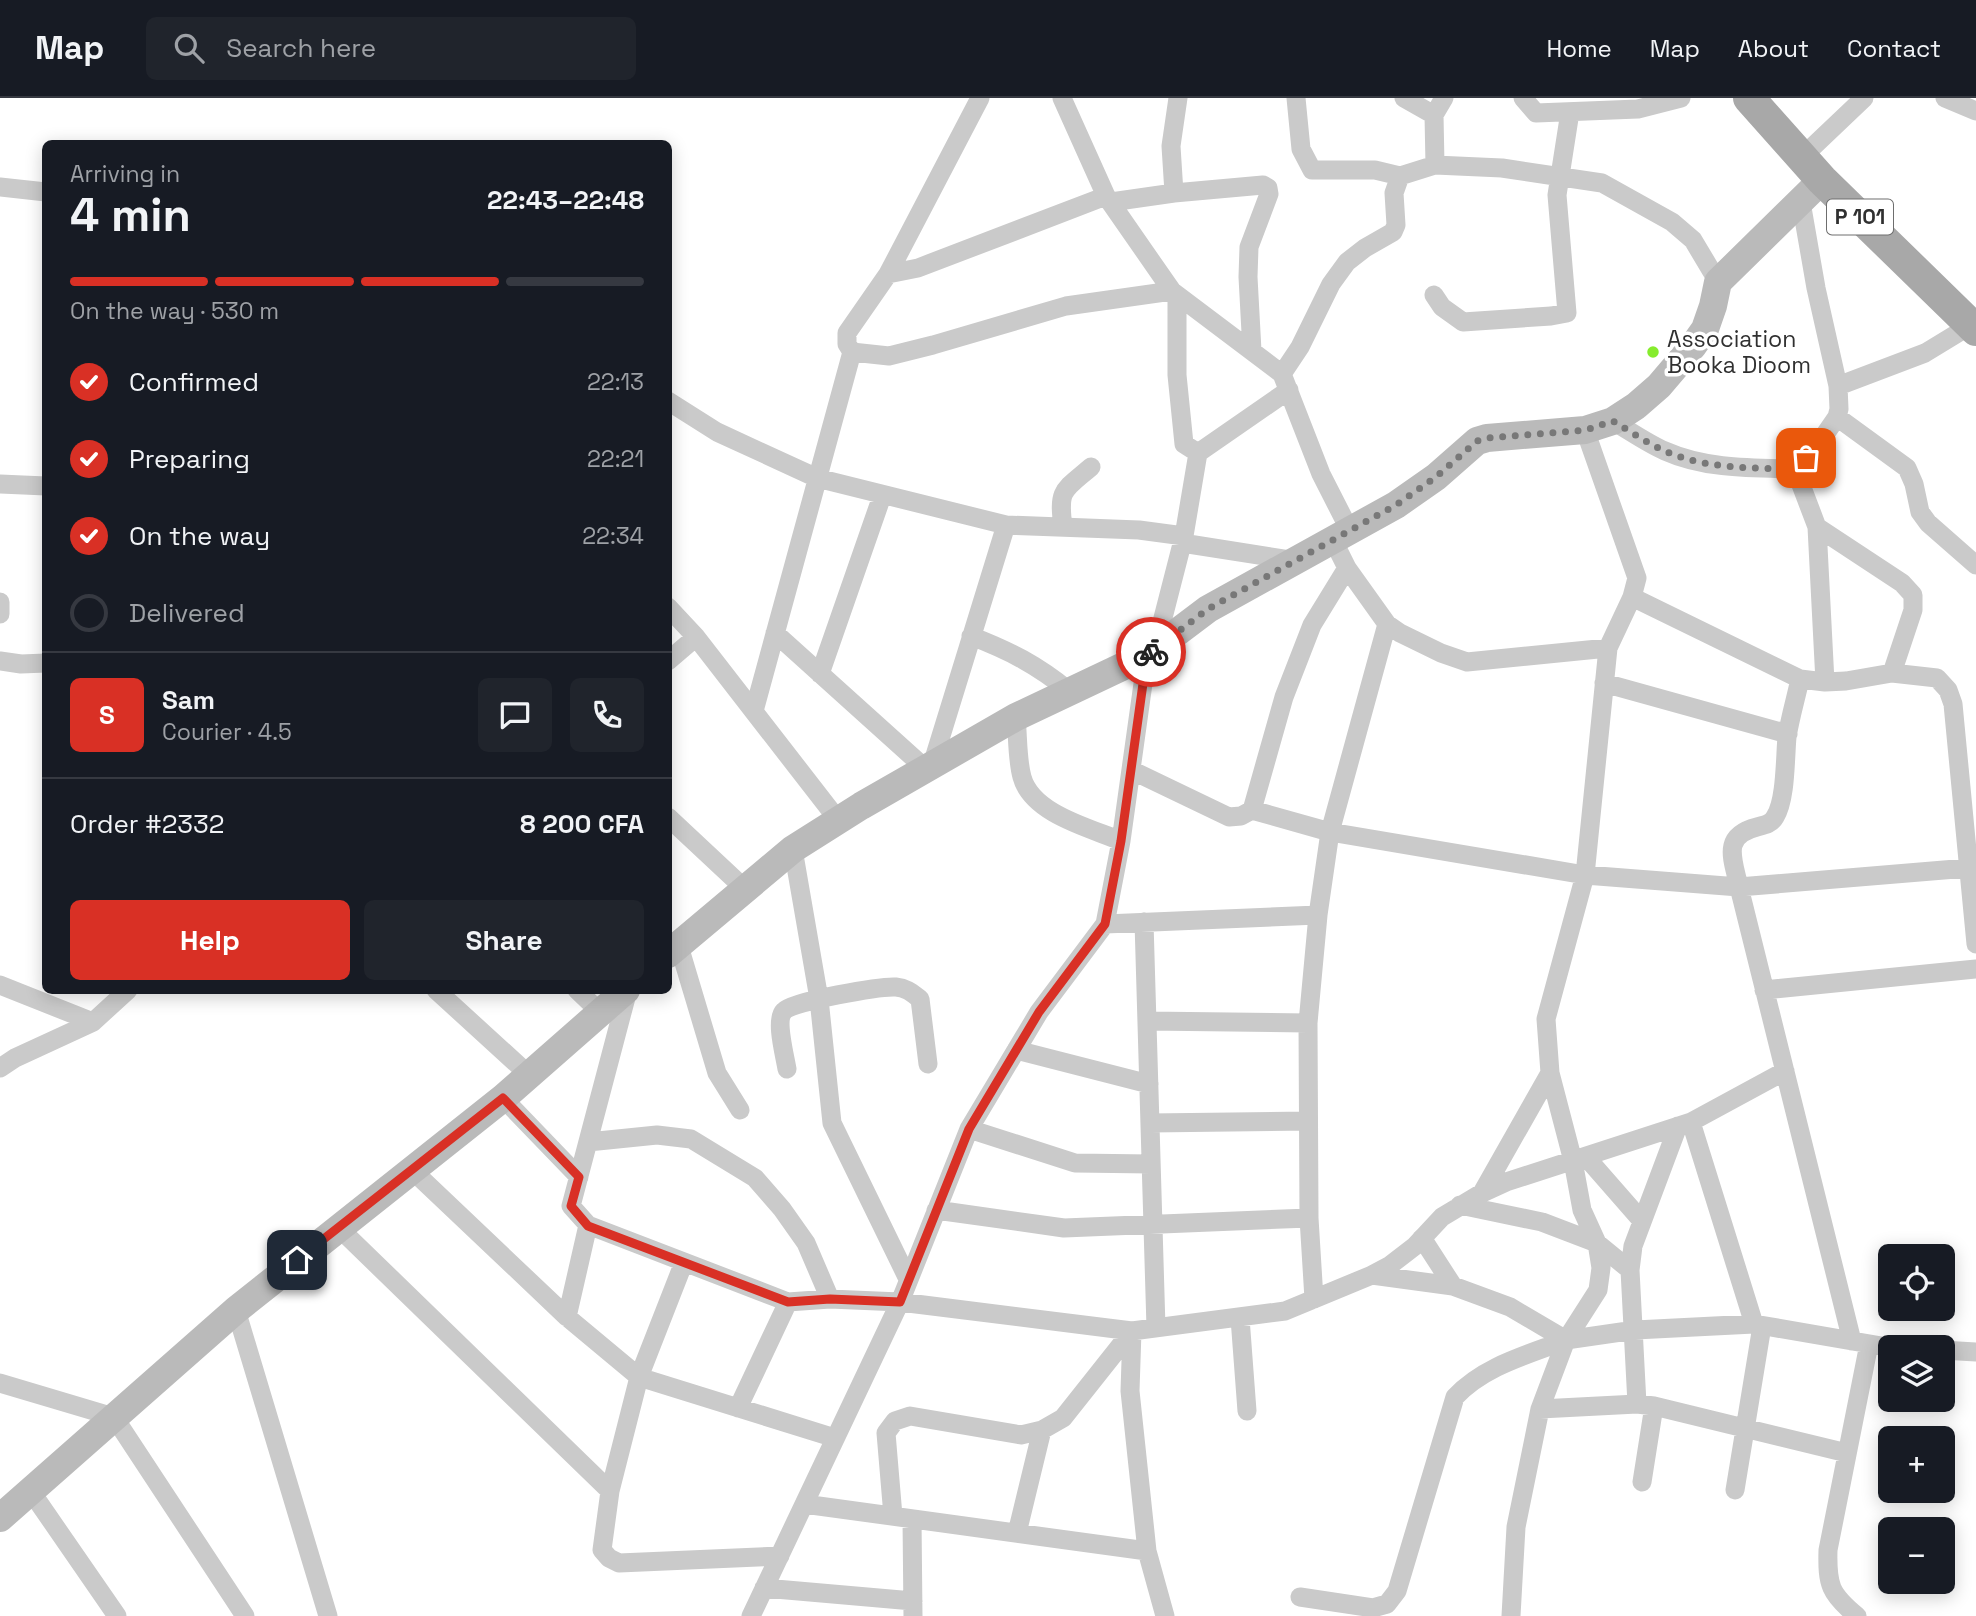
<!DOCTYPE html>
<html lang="en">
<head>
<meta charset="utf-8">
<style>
  body { margin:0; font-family:"Space Grotesk",sans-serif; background:#20242c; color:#f1f3f6; height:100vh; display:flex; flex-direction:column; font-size:26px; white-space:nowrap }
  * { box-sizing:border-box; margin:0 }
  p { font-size:23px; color:#9ea1a6 }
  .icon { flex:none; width:38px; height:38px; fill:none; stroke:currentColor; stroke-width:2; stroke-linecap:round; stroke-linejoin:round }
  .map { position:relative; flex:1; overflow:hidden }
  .details { position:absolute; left:42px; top:42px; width:630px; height:854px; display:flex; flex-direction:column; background:#171b24; border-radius:10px; box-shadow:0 4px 18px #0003 }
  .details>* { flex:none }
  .controls { position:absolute; left:1878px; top:1146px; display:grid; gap:14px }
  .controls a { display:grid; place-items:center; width:77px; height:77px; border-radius:10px; background:#171b24; box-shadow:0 4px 18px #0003; font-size:35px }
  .pin { position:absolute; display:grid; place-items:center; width:60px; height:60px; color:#fff; margin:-30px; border-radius:14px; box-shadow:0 4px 10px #0006 }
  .courier { position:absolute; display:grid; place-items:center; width:70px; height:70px; margin:-35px; border:5px solid #d93025; border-radius:50%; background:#fff; color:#222; box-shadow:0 2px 9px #0007 }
  .head em { font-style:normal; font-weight:800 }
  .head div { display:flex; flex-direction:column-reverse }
  .head { display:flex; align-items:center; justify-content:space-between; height:119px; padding:0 28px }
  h1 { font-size:46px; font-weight:800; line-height:52px }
  .bar { display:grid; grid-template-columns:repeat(4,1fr); gap:10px 7px; align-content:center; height:84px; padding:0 28px }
  .bar i { height:9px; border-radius:5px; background:#363941 }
  .bar .on { background:#d93025 }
  .bar p { grid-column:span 4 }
  .line { display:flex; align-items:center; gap:18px; padding:0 28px; border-top:2px solid #363941 }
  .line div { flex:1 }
  .round { display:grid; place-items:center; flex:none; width:74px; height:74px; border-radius:10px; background:#20242c }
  ol { padding:0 28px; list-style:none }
  li { display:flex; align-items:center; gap:21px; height:77px }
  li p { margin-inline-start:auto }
  li .icon { padding:7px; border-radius:50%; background:#d93025; color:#fff; stroke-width:4 }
  li:last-child { color:#9ea1a6 }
  li i { width:38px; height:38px; border:4px solid #363941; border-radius:50% }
  .primary-button { display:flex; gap:14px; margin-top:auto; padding:14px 28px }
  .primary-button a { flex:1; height:80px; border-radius:10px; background:#d93025; color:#fff; font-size:28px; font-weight:800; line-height:80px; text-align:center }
  .primary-button a+a { background:#20242c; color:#f1f3f6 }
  header { display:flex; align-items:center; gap:42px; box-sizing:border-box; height:98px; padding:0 35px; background:#171b24; border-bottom:2px solid #363941 }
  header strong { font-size:33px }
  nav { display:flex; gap:38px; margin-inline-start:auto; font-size:24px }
  .search { width:490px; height:63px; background:#20242c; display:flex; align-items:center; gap:18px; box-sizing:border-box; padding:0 24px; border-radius:10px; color:#9ea1a6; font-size:26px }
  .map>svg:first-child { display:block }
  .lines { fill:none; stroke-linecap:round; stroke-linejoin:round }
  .street { stroke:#cacaca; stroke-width:19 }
  .secondary { stroke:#bababa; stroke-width:28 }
  .primary { stroke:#a8a8a8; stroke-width:32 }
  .done { stroke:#787878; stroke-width:7; stroke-dasharray:0 12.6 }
  .route { stroke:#d93025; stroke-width:9 }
  .poi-dot { fill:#86ec2d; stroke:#fff; stroke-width:2.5 }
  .labels { text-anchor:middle; stroke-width:7; stroke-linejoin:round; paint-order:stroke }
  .shield { fill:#fff; stroke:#6e6e6e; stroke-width:2 }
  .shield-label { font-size:21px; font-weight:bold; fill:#303030 }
  .poi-label { font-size:23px; fill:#303030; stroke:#fff; text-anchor:start }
</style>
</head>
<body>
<header>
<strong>Map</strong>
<div class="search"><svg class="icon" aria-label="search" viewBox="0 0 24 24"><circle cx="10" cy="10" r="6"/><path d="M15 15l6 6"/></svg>Search here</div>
<nav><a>Home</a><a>Map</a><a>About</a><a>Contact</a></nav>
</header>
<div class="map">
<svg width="1976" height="1518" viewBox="0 0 1976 1518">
  <rect width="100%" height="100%" fill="#fff"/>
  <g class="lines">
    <path class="street" d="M980,0L888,176L847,235V246L852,254L889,258L933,247L1066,208L1172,193
      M1062,0L1106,98L1172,193L1282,276L1321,376L1349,431
      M1296,0L1301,51L1312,72H1375L1400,78L1435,67L1502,70L1602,85L1672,124L1693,142L1718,184
      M1404,0L1434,17
      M1523,0L1536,15L1638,11L1681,0
      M1945,0L1976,13
      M1802,59L1864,0
      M1435,67L1434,17L1444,0
      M0,89L46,94
      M1174,95L1171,48L1178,0
      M1111,104L1174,95L1263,87L1268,90L1269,96L1249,149L1248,179L1252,253
      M888,176L918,170L1106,98
      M1177,197V277L1184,346L1198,355
      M1434,197L1442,209L1463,224L1551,218L1567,215L1557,97L1570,14
      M1282,276L1300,249L1331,186L1347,164L1365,150L1393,134L1396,127L1394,95L1400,78
      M1838,288L1925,255L1971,227
      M668,303L717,334L817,380L1006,427L932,667
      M1837,319L1907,370L1914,386L1920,414L1928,425L1976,467
      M1613,323C1630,333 1647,345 1665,353C1705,371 1752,370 1795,371L1817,348L1837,319L1839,311L1838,288L1816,190L1801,104
      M1795,371L1817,429L1902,485L1913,497V512L1892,575
      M0,386L46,388
      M1006,427L1139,432L1184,438
      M1063,429C1058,391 1063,393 1091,369
      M1817,429L1825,584
      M1333,442L1347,470L1387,526L1400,535L1441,555L1467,564L1608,550
      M1182,445L1296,463
      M1632,499L1800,581L1825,584L1846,583L1892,575L1937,580L1948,592L1953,606L1976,846
      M0,504V516
      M668,509L696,539L838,722
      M775,535L926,671
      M971,538C1010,553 1037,567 1069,593
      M1155,551L1184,438L1198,355L1289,292
      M0,563L21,566L46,565
      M668,563L696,539
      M820,576L882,398
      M1800,581C1796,600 1790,620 1787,639C1785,660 1786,702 1775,719C1771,726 1765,727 1757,729C1721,738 1733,761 1739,789L1852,1243
      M1604,585L1788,636
      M754,613L852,254
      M1016,619C1018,638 1017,661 1022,679C1032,716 1090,730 1121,743
      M1131,672L1229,719L1241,718L1252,712L1284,599L1312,527L1347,470
      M1252,712L1330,734L1585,777L1739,789L1968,770
      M668,719L745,791
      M793,751L819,901L832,1025L908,1181
      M1144,824L1156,1230
      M1105,826L1318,817
      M679,848L717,975L740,1012
      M0,887L93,924
      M436,892L528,976
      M577,892L600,914
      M628,892L571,1108L588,1127L788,1204L830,1201L900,1204L1132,1233L1130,1293L1147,1453L1165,1518
      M1764,892L1976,871
      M1147,923L1308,925
      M1016,952L1149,986
      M0,970L15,960L93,924L128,892
      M787,971C785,958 775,922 784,913C793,903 881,888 896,889C907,890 912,895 920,901L928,966
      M503,1000L579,1079
      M1691,1024L1754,1226
      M1150,1025L1308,1023
      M969,1031L1075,1065L1151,1066
      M588,1044L657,1037L691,1041L755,1080L782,1111L806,1145L830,1201
      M1586,1059L1642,1123
      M411,1071L567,1219L639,1279L610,1393L602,1452L609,1460L619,1465L780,1458
      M1482,1095L1550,975
      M1460,1107L1542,1124L1597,1145L1630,1172
      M936,1112L1064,1130L1309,1120
      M338,1129L610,1393
      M1422,1140L1453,1188
      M684,1164L639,1279L835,1340
      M1372,1177L1389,1168L1415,1148L1442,1119L1482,1095L1506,1084L1691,1024L1785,973
      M1314,1201L1309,1120L1308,925L1318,817L1330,734L1387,526
      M236,1212L328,1518
      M567,1219L588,1127
      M1240,1220L1247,1313
      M1942,1252L1976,1254
      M0,1285L114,1319L245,1518
      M1637,1306L1630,1172L1633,1148L1678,1028
      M738,1310L788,1204
      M1540,1311L1637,1306L1654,1308L1847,1355
      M1642,1384L1654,1308
      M30,1392L117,1518
      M1735,1392L1762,1228
      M804,1406L1147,1453
      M893,1418L886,1335L895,1323L910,1318L1021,1337L1042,1332L1063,1320L1132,1233L1285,1213L1372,1177L1453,1188L1510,1209L1566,1242L1635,1232L1754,1226L1893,1250
      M912,1421L913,1518
      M1017,1435L1042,1332
      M764,1490L913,1503
      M1300,1499L1373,1510L1387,1506L1397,1493L1455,1299C1484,1268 1527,1257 1566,1242
      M751,1518L900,1204L969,1031L1039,914L1105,826L1121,743L1147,557
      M1511,1518L1516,1429L1540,1311L1566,1242L1598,1192L1601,1170L1597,1145L1582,1112L1573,1063L1550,975L1546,921L1585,777L1608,550L1632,499L1637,480L1585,332
      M1857,1518C1830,1496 1827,1487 1828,1452L1869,1246"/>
    <path class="secondary" d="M668,856L793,751L861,708L1016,619L1147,557L1208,511L1396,407L1436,379L1477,343L1487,340L1585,332L1613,323L1636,308L1659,288L1693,248L1705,231L1713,208L1718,184L1822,82
      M0,1420L236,1212L503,1000L626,892"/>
    <path class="primary" d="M1749,0L1822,82L1976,232"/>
  </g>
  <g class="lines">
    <path class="done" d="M1151,554L1208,511L1396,407L1436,379L1477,343L1487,340L1586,332L1613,323C1630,333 1647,345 1665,353C1705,371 1752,370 1795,371L1806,360"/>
    <path class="route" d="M297,1162L503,1000L579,1079L571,1108L588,1128L788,1204L830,1201L900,1204L969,1031L1039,914L1105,826L1121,743L1147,557L1151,554"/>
  </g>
  <circle class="poi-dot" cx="1653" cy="254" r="7"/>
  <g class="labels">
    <rect class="shield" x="1827" y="101.5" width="66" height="35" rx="5"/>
    <g class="shield-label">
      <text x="1860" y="126">P 101</text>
    </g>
    <g class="poi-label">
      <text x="1667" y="249">Association<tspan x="1667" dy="26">Booka Dioom</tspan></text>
    </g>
  </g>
</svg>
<div class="controls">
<a><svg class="icon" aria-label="locate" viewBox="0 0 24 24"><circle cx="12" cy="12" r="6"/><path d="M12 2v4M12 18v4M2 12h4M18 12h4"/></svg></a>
<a><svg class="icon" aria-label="layers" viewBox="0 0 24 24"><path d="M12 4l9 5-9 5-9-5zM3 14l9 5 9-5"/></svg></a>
<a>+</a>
<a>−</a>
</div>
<div class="pin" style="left:1806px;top:360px;background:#ea580c"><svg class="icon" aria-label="bag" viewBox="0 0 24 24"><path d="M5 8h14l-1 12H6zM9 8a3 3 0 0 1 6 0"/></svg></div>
<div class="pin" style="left:297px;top:1162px;background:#1f2937"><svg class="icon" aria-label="home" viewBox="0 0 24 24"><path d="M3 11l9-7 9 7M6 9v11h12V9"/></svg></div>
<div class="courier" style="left:1151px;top:554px"><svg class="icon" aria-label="bike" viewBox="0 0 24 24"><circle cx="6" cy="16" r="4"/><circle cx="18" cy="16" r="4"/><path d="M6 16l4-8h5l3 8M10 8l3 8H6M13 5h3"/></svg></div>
<section class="details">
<div class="head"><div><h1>4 min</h1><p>Arriving in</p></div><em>22:43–22:48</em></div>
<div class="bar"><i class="on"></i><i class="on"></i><i class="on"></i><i></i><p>On the way · 530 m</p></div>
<ol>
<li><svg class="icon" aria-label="check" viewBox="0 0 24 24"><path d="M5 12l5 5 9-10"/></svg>Confirmed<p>22:13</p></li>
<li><svg class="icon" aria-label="check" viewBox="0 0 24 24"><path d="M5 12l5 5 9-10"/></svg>Preparing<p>22:21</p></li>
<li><svg class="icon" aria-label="check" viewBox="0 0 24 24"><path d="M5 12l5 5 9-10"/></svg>On the way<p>22:34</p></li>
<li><i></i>Delivered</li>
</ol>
<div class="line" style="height:126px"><b class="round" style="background:#d93025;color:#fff">S</b><div><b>Sam</b><p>Courier · 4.5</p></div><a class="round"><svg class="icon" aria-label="chat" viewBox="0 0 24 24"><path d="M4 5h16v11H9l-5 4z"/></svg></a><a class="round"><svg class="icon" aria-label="phone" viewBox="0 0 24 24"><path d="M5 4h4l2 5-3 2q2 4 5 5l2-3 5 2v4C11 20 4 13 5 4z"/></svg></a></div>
<div class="line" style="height:91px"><div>Order #2332</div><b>8 200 CFA</b></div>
<div class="primary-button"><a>Help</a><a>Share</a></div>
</section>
</div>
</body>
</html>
